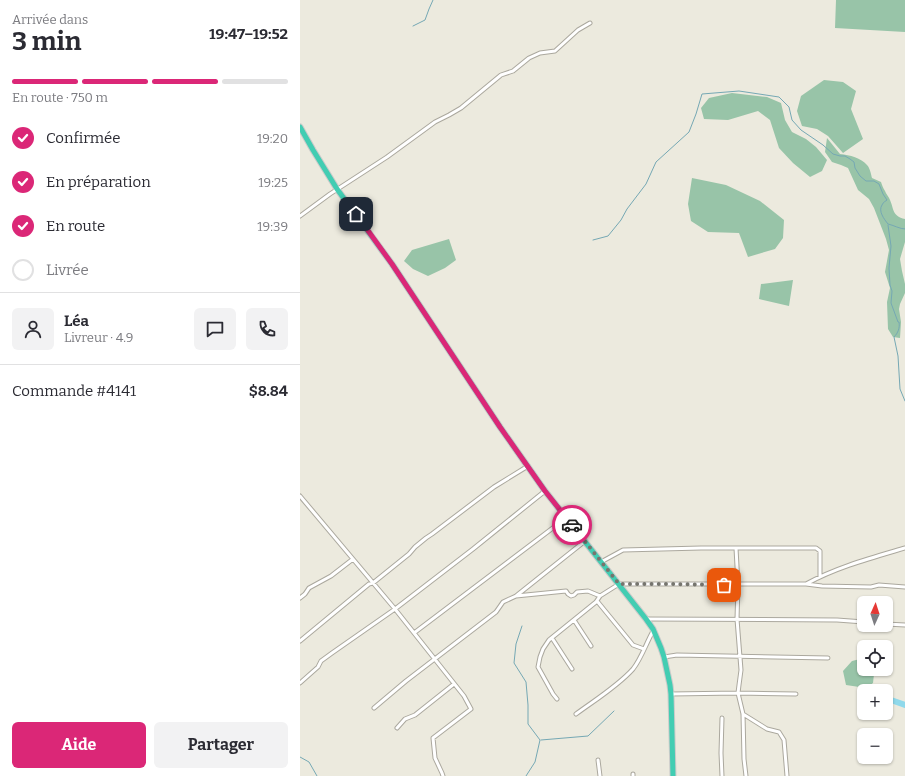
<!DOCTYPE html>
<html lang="fr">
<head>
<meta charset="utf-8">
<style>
  body { margin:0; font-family:Bitter,serif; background:#f2f2f3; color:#2b2b33; height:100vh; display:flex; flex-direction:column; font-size:15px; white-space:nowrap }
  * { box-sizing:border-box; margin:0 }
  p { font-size:13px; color:#7c7c81 }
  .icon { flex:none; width:22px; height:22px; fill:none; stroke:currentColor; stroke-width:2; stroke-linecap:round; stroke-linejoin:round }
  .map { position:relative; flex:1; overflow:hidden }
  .drawer { display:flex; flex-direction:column; background:#fff; width:300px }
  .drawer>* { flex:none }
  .needle { width:26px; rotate:3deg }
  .tools { position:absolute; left:557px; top:596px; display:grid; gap:8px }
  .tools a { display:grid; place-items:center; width:36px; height:36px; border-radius:6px; background:#fff; box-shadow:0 1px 3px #0004; font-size:20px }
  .pin { position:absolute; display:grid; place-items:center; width:34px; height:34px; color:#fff; margin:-17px; border-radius:8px; box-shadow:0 2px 6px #0006 }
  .courier { position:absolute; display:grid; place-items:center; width:40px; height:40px; margin:-20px; border:3px solid #db2777; border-radius:50%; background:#fff; color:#222; box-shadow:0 1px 5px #0007 }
  .summary em { font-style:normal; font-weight:700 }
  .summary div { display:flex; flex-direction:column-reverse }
  .summary { display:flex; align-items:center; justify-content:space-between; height:68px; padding:0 12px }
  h1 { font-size:26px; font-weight:700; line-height:30px }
  .bar { display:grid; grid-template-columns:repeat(4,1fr); gap:6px 4px; align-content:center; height:48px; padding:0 12px }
  .bar i { height:5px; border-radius:3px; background:#e1e1e2 }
  .bar .active { background:#db2777 }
  .bar p { grid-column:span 4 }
  .line { display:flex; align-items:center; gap:10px; padding:0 12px; border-top:1px solid #e1e1e2 }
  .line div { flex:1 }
  .round { display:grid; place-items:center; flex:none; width:42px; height:42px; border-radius:6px; background:#f2f2f3 }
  ol { padding:0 12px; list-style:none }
  li { display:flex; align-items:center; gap:12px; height:44px }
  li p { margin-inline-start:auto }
  li .icon { padding:4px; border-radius:50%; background:#db2777; color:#fff; stroke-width:4 }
  li:last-child { color:#7c7c81 }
  li i { width:22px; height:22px; border:2px solid #e1e1e2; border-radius:50% }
  .action { display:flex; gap:8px; margin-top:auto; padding:8px 12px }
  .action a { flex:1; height:46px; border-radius:6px; background:#db2777; color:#fff; font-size:16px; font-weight:700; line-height:46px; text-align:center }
  .action a+a { background:#f2f2f3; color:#2b2b33 }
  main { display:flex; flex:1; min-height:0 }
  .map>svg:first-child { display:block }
  .green { fill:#98c4a8 }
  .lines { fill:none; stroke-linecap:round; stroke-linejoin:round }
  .stream { stroke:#75a8b4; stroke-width:1 }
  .river { stroke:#90d9eb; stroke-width:6 }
  .street-casing { stroke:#aba89e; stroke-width:5 }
  .highway-casing { stroke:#cbcbca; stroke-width:7 }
  .street { stroke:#fff; stroke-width:3 }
  .highway { stroke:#42cdb2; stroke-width:5 }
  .done { stroke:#76756e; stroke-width:4; stroke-dasharray:0 7.2 }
  .route { stroke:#db2777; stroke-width:5 }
</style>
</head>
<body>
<main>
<section class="drawer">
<div class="summary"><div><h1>3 min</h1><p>Arrivée dans</p></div><em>19:47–19:52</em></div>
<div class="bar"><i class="active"></i><i class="active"></i><i class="active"></i><i></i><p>En route · 750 m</p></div>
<ol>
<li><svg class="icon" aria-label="check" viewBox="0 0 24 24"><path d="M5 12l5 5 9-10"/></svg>Confirmée<p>19:20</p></li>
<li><svg class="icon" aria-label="check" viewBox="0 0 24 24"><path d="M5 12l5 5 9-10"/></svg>En préparation<p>19:25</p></li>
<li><svg class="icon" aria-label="check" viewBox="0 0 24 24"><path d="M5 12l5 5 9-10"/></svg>En route<p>19:39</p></li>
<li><i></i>Livrée</li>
</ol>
<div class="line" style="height:72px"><a class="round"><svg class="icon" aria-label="person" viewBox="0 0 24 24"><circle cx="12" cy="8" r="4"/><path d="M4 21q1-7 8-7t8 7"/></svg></a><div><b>Léa</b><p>Livreur · 4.9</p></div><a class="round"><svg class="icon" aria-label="chat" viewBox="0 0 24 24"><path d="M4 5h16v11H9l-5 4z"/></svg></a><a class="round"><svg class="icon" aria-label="phone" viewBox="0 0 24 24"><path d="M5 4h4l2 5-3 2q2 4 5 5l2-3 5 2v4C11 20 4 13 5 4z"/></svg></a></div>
<div class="line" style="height:52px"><div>Commande #4141</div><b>$8.84</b></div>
<div class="action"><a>Aide</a><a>Partager</a></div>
</section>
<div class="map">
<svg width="605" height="776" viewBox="0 0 605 776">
  <rect width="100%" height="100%" fill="#eceade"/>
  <path class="green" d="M536,0H605V32L535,28Z
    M524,80L543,82L556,91L551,109L563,139L543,153L528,136L517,129L502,126L497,111L501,96Z
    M432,93L467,97L481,103L485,120L492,132L506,139L516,147L527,160L522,171L510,177L493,163L479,148L470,120L458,111L428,120L404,119L401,108L409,98Z
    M527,138L540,154C550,155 561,158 567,165C570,168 571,174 572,178L581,182C582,185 583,188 585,191C586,194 589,197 590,200C594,209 592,216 605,219V242L600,259L602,271L605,284V293L600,304L599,309L601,322L600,338L593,337L588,329L587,302L590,288L585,272L589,250L586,239L574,208L569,199L558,190L548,168L541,165L532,162L525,152Z
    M392,178L426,185L460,201L484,220L483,238L475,249L448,257L439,233L408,232L391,221L388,204Z
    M149,239L156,260L145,268L128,276L113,269L104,261L112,250Z
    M493,280L489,306L459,299L461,284Z
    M564,658V669H571L574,674L573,683L566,688L546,685L543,671L552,661Z"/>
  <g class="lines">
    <path class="stream" d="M113,26L125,20L129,9L133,0
      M588,225L591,246L589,268L590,285L592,291L591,303L598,322H599C600,328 598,333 594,337L598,356L600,389L605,401
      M293,240L308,236L321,220L327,209L346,184L356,162L389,132L396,114L402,94L439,91L479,97L489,107L492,120L501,130L523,145L533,154L540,156H545L550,159L554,162L555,168L560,176L566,181H574L579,184L583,194L587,200C586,201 583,202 582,205C578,211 584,219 588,224C593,225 600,229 605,229
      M222,626L216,644L214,663L226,682L228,705V724L240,740L235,762L226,776
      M241,740L288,736L314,711
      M0,757L9,762L17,776"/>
    <path class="river" d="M586,696L591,700L605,705"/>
    <defs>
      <path id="street" d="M0,216L30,194L87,157L135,122L149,115L161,108L201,75L213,71L229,58L240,53L255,51L278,30L290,23
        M0,496L95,609L164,696L171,709L133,738L135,758L142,773L143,776
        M436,548L438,585L437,619L441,670L439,685L438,693L443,714L444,759L446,776
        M301,562L323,550L401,548H516L520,551V577
        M506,584C537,567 571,558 605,548
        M216,596L266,591L268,594L271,596L274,595L277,592L288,591L300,596
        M0,598L5,594L9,588L31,576L53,559
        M297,601L333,645L344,649
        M346,619L537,620L564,622
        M274,620L291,646
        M586,624L605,625
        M114,633L266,518
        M252,638L272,669
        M0,641L69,584L73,583L109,554L115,547L126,538L132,534L194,487L228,466
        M364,657L377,655L528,658
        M0,683L18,667L21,661L32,653L95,609L173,549L245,491
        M371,694L438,693L496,694
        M257,699L253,694L238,667L240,657L243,649L249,640L296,602L300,596L319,584H506L522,586L571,587L579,585L605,587
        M74,708L106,681L196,612L203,602L216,596L285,541
        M276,714C295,700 318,686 333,669C341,659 346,644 352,633L353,630
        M443,714L467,729L479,732L484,740L487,776
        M97,728L105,719L115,715L154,684
        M298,760L300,776
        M333,774V776
        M422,776L421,753L422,718"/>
      <path id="highway" d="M0,127L13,150L37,189L92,264L200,427L245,491L346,619L353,629L361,648L364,657L370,685L371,694L373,776"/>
    </defs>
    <use href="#street" class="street-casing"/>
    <use href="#highway" class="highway-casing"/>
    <use href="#street" class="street"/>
    <use href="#highway" class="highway"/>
  </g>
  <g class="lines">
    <path class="done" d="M272,525L319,584H370L424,585"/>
    <path class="route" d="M56,214L92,264L200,427L245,491L272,525"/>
  </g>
</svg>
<div class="tools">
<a><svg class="needle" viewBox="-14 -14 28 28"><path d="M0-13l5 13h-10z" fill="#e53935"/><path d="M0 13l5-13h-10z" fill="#7c7c81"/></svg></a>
<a><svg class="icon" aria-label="locate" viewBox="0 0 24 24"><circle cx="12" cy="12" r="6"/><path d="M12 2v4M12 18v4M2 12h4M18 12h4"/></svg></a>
<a>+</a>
<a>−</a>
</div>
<div class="pin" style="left:424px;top:585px;background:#ea580c"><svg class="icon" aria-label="bag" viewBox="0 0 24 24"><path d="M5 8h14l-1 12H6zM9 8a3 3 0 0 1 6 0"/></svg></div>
<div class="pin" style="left:56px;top:214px;background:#1f2937"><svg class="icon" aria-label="home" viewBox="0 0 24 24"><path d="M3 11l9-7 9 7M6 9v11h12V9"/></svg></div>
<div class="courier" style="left:272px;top:525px"><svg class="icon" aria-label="car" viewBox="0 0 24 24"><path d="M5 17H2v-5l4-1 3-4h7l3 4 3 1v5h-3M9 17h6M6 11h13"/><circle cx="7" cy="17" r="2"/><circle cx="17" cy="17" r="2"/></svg></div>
</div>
</main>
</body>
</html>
